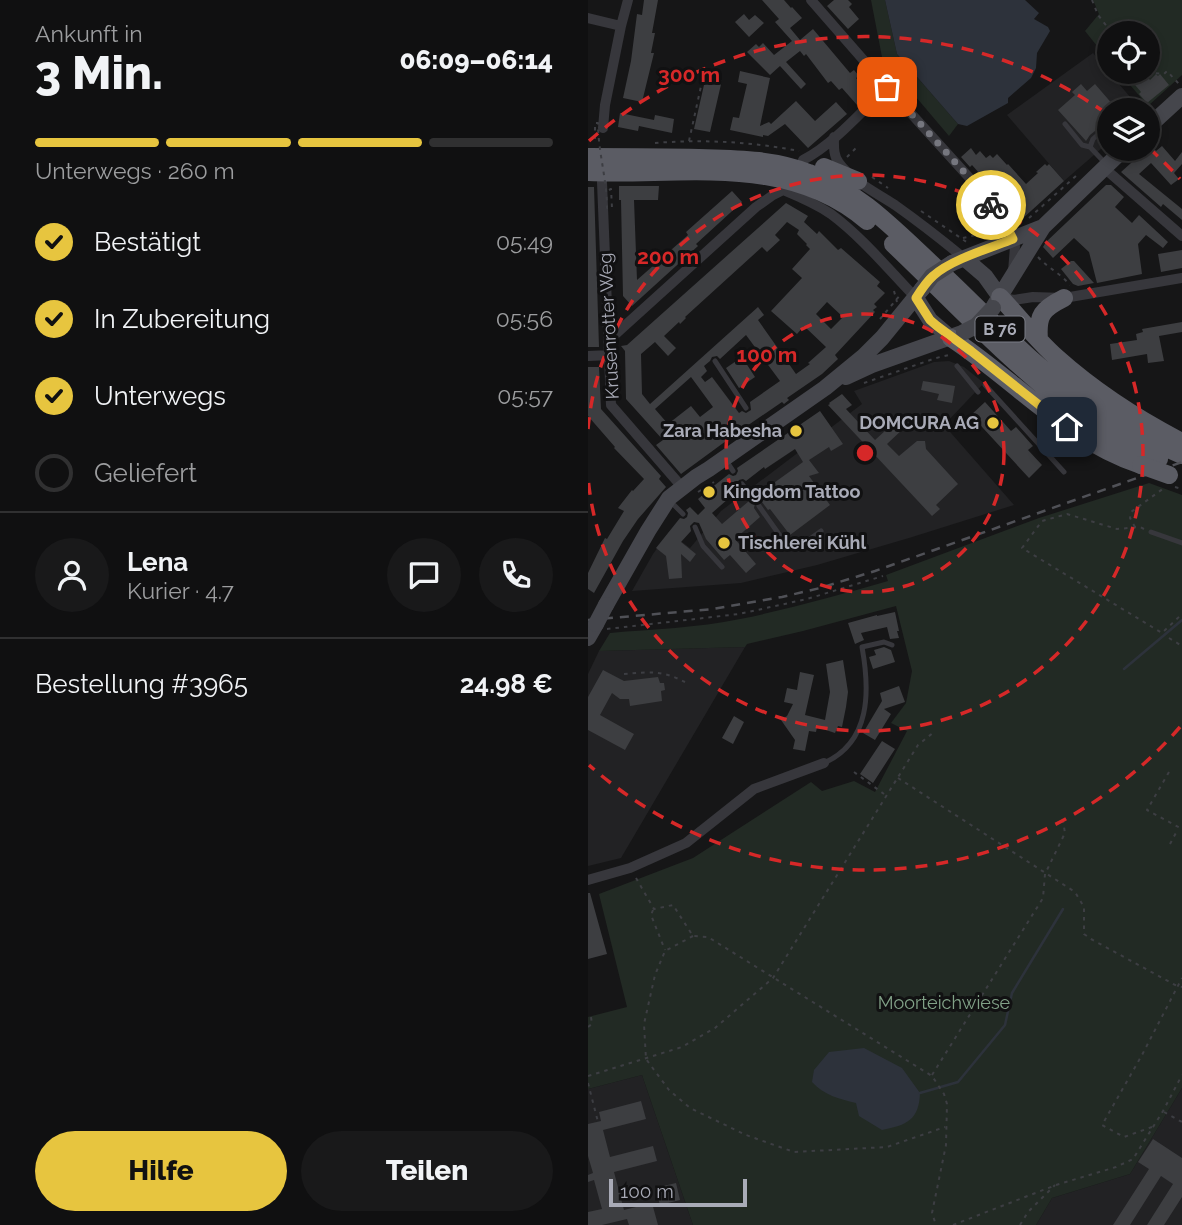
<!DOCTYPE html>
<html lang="de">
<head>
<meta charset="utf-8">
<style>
  body { margin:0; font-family:Raleway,sans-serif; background:#19191a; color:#f1f3f6; height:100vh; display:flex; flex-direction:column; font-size:26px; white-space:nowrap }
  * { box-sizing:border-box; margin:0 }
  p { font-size:23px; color:#9c9d9f }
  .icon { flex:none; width:38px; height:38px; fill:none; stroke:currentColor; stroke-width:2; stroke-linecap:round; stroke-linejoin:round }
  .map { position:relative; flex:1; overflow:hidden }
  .panel { display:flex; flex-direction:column; background:#101011; width:588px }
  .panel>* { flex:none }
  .buttons { position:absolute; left:509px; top:21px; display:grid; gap:14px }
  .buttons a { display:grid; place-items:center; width:63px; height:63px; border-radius:50%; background:#101011; box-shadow:0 4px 10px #0003,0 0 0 2px #303031; font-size:35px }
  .scale { position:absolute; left:21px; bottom:18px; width:138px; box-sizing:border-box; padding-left:7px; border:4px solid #a9abb7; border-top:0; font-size:19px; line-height:24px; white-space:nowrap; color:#a9abb7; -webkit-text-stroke:5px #111112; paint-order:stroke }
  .pin { position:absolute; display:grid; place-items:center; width:60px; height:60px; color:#fff; margin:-30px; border-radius:14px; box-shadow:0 4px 10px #0006 }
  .courier { position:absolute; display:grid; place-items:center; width:70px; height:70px; margin:-35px; border:5px solid #e7c53f; border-radius:50%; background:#fff; color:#222; box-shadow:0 2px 9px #0007 }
  .headline em { font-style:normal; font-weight:800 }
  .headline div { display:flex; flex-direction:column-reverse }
  .headline { display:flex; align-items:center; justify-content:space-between; height:119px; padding:0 35px }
  h1 { font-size:46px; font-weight:800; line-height:52px }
  .bar { display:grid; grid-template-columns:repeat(4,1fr); gap:10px 7px; align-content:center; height:84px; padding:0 35px }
  .bar i { height:9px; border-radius:5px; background:#303031 }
  .bar .current { background:#e7c53f }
  .bar p { grid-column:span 4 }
  .line { display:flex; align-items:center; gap:18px; padding:0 35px; border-top:2px solid #303031 }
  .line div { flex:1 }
  .round { display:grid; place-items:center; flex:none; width:74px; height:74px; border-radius:37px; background:#19191a }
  ol { padding:0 35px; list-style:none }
  li { display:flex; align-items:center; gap:21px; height:77px }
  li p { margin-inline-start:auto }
  li .icon { padding:7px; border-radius:50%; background:#e7c53f; color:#111; stroke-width:4 }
  li:last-child { color:#9c9d9f }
  li i { width:38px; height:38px; border:4px solid #303031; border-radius:50% }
  .action { display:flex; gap:14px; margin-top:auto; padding:14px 35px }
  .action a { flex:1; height:80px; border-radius:42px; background:#e7c53f; color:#111; font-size:28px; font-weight:800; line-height:80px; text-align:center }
  .action a+a { background:#19191a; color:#f1f3f6 }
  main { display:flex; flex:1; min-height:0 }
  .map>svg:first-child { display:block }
  .built { fill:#222224 }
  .green { fill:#222a24 }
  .water { fill:#2d323b }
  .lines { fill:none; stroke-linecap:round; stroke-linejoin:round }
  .stream { stroke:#2d323b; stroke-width:2.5 }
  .building { fill:#3d3e41; fill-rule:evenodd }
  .path { stroke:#3d3e43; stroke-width:2; stroke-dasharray:3.5 5; stroke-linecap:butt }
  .service { stroke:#37373c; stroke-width:5 }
  .minor { stroke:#37373c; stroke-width:10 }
  .secondary { stroke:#45464c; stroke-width:16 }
  .trunk { stroke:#5b5c64; stroke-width:18 }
  .rail { stroke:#505157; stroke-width:2.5; stroke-dasharray:9 7; stroke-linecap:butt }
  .path-bridge { stroke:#3d3e43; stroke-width:2; stroke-dasharray:3.5 5; stroke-linecap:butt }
  .secondary-bridge { stroke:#45464c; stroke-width:16 }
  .trunk-bridge { stroke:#5b5c64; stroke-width:18 }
  .done { stroke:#76777f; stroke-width:7; stroke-dasharray:0 12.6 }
  .route { stroke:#e7c53f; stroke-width:9 }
  .ring { fill:none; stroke:#d62828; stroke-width:3.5; stroke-dasharray:12 9 }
  .poi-dot { fill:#e7c53f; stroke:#111112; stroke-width:2.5 }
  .labels { text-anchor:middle; stroke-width:6; stroke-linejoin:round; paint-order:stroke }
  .shield { fill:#111112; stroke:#7b7d86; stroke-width:2 }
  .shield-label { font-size:16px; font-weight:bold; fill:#a9abb7 }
  .street-label { font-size:18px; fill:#a9abb7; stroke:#111112 }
  .poi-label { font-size:18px; font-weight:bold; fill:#a9abb7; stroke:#111112; text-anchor:end }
  .park-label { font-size:18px; fill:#81a187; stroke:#111112 }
  .centre { fill:#d62828; stroke:#111112; stroke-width:3.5 }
  .ring-label { font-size:21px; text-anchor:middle; font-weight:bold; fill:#d62828; stroke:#111112; stroke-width:6; stroke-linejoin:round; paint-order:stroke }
</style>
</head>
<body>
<main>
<section class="panel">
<div class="headline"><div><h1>3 Min.</h1><p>Ankunft in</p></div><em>06:09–06:14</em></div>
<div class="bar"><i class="current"></i><i class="current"></i><i class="current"></i><i></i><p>Unterwegs · 260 m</p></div>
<ol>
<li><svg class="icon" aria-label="check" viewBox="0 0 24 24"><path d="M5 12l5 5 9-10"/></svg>Bestätigt<p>05:49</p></li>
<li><svg class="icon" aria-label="check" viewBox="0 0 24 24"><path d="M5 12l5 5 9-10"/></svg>In Zubereitung<p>05:56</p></li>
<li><svg class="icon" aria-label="check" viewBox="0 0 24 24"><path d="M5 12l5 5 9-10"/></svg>Unterwegs<p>05:57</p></li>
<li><i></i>Geliefert</li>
</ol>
<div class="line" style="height:126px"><a class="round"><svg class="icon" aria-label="person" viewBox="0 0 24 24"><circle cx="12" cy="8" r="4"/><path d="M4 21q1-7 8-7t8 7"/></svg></a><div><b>Lena</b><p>Kurier · 4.7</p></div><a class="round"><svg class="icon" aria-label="chat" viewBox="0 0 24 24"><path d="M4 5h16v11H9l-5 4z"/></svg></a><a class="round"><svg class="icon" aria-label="phone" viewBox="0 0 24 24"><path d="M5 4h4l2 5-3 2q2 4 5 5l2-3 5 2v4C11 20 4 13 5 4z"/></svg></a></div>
<div class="line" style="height:91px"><div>Bestellung #3965</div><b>24.98 €</b></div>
<div class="action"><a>Hilfe</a><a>Teilen</a></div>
</section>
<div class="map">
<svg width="594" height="1225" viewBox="0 0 594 1225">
  <rect width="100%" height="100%" fill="#161617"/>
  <path class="built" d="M505,53L553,110H522L521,142L476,181L419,115Z
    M361,361L376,367L396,383L356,425L426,505L321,538L229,565L153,583L44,591L65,554L81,532L102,548L133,511L274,404L266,391L346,362Z
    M157,647L33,858L0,866V674L11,651Z
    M54,1075L105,1225H0V1089Z
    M594,1088V1225H448L464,1198L542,1174Z"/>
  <path class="green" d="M283,0H297L309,54L370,124L361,136L294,57Z
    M505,0H594V75L560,106L531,72H560V33H522L521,61L497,31L511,14Z
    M561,483L594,495V1088L542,1174L464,1198L448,1225H105L54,1075L0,1089V1017L39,1007L11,894L105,858L223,782L234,791L266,781L287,792L319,731L303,723L318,703L324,671L308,606L215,631L159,644L157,647L11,651L22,633C65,629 109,628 152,619C202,609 251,595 300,581L298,575L451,518Z"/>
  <path class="water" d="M297,0H437L451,13L446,19L460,27L462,31L449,53L448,68L443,78L420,98V103L379,126L370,124L309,54Z
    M276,1048L314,1068L332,1093C331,1120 319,1125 294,1130L271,1116L268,1103C251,1099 236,1095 224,1082L226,1070L241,1052Z"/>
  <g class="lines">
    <path class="stream" d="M536,669L594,620
      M332,1093L370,1082L417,1025L424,993L475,909"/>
  </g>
  <path class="building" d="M56,0H70L64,33H67L63,53H66L54,102L35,98L43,61L49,14L54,15Z
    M174,0H196L203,8L204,7L214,18L202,28L212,40L225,29L262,73L266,70L271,76L268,78L281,93L269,105L254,88L251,90L243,81L240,83L218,54L216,56L212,51L198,62L218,84L213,89L192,66L182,75L159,52L168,44L171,47L175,43L186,55L204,41L187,22L191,19Z
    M246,0H260L264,4L261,7L271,19L260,29L239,6Z
    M156,14L161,20L167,15L176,23L161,37L147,22Z
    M152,71L182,78L172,126L181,122L183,124L208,101L227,121L248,102L259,114L220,148L197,124L180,136L175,135V137L142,130L145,117L151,118L159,84L150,82Z
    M536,72H555L562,80L568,74L570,76L572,74L581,85L559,103L551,94L553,92Z
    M118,76L134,80L122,132L106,129Z
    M493,84L499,91L507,84L526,106L522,110V119L502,135L498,141L470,110L487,95L484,92Z
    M32,113L66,120L67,115L86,119L84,133L51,126L50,131L30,127Z
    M563,145L568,151L574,146L587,161L594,152V164L586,173L591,179L583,185L563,163L551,174L594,209V220L575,204L573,207L533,172Z
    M383,148L388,155L392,151L398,158L402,155L405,158L409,154L419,165L420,164L438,184L450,173L448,172L457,164L459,166L461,164L476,181L433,220L384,165L382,167L373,157Z
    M518,185H523L536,197L527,207L544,223L551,215L580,242L575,248L558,235L550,244L554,274L509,283L501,252L486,238L465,258L455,247L458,242Z
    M31,186H71L70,200H46L49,280L100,235L98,232L144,191L154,202L108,244L110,246L44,306L35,296L33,200H31Z
    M0,187H6L11,347H0Z
    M198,203L220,216L216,222L229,234L231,231L250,250L253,248L292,282L289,286L297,293L286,304L289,307L285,310L287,312L247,355L250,359L234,374L199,398L201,400L196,404L194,402L153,430L93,474L68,445L75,440L38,399L37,351L33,346L39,345ZM199,222L211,230L209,234L219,244L218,245L222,249L204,269L214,278L183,311L209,334L216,326L238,347L220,363L222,364L208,374L170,320L176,315L170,307L62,404L54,394L53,354L67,342L80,356L88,348L76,336L91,322L92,324L98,318L97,317L174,247L179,252L192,240L187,235ZM239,302L255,317L243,329L228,314ZM158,335L192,381L162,402L163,410L158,413L154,411L151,413L124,377L117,382L113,377L119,371L116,366L122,361L124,357L129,356L132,359ZM103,377L125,407L112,417L103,406L80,424L67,409Z
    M594,250V268L573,272L570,254Z
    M483,261H486L506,283L490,286L485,284L473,269Z
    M594,322V332L571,336L576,361L560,363L559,354L524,360L522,344L549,340L548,334L555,332L554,329Z
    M154,357L167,377L151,388L138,368Z
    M0,367H11L13,409L73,476L71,479L78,487L50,519L35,541L6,593L0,589V573L17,538L19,539L36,511L30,508L44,490L45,491L56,479L26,448L27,447L0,416Z
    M335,381L367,386L364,403L349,400L351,394L333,390Z
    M254,394L264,405L258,409L287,440L309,420L316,428L299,444L311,456L329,441H337L338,449L370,484L348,505L352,509L344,516L240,405L242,404L241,403Z
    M397,402L423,431L428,427L445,446L440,450L454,465L441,478L383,415Z
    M232,411L255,444L243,451L241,447L221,460L231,473L221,476L242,505L202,535L182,509L180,510L174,502L169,501V495L215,462L207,449L177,469L176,467L158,481L155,479L151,480L149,483L150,487L138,497L140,499L124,513L134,524L161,501L167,503L166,508L172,517L147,539L168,564L158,573L142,555L136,560L118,539L111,523L106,522L102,526L103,531L93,542L108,554L102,562L93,554L94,578L81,579L78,556L68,548L92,518L96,519L99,517L100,513L98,510L102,507L110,515L117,508L110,499L127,485L141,474L145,476L148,475L150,471L149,468Z
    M307,612L311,631H309L311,638L302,639L299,627L273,633L276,640L267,644L260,623L289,615V616Z
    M296,647L303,650L307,662L285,669L281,657L288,655L286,650Z
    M255,660L260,692L258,707L254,727L250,726L247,733L229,727L228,732L221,731L217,751L205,749L207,740L193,720L199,716L205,704L196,702L199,688L209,690L212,672L226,675L217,715L237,720L242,692L238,664Z
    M15,670L36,681L70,677L72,683H76L77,690L73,691L74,701L42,706L41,699H32L24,693L12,715L46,734L37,750L0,730V697Z
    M311,686L317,702L296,709L303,714L287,740L275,733L294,701L292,693Z
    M146,716L156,722L145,744L134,738Z
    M294,741L307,749L285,783L272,774Z
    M0,893H2L19,954L0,959Z
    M53,1101L58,1119L15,1130L22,1157L65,1146L69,1161L26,1172L36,1210L64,1203L70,1225H41L39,1219L14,1225H0V1212L14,1209L6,1180L0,1182V1175L5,1173L0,1156V1124L13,1121L11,1112Z
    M565,1139L594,1158V1197L576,1225H559L585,1184L573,1176L542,1225H525L561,1169L550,1162Z
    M88,1183L92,1200L72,1205L67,1188Z"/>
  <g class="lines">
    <path class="path" d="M504,0L510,15L524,33
      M560,70L566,73L576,74L579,71L591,84
      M101,141L115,77
      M67,143C115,139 165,142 211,151
      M259,157L268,148
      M284,177L300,188
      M333,211L380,243
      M441,218L489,175
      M375,238L410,230
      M450,257C461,269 471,272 482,285
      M306,291L309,302
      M292,319L313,294
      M276,383L348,358L361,355
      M587,487L594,489
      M110,492L126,482
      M547,527L542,518L543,512L576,488
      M556,529L552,527L529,529L479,514L454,521L434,548L574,633L594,614
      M19,629L151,614L219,599L295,576
      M581,638L594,646
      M36,674C63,672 73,670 97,682
      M266,772L296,794
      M581,772L559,810L594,829
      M310,778L487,892L496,907V934L503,939L589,986L594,987
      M582,844L590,829
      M48,878L66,909L85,905L105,936L120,937L344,1076L356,1094L359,1104L358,1145L344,1213L348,1225
      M65,910L63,915L77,950
      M105,936L77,951L67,975L56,1024L58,1059L81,1090L102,1108L158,1135L206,1152L299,1147L357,1127
      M0,1027L4,1024L3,1017
      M344,1075L455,898L457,874L477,833L474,815
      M0,1076L94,1047L127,1028L185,978L330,745L346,732
      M0,1083L10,1122
      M576,1112L594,1122
      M564,1127L536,1137L514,1125L554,1055L594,978
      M365,1225L468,1185L528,1167L545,1159L575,1111L594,1075
      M432,1225L440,1212L467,1185"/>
    <path class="service" d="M514,58L522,52
      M477,124L494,145L502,147L518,164
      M502,147L505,139L522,124
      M127,361L158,408
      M369,366L390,392
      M397,385L476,472
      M137,459L145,471
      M154,484L165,498
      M85,504L95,514
      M171,506L200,547L215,544L233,531
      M107,527L115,546L134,567
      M563,532L594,543
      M236,763C283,742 282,691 274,647L296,642L304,645"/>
    <path class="minor" d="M223,0L299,87L387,184L416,221L427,246L425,272
      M0,18L33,26
      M15,128L17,105L33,26L40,0
      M246,137C246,146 245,155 251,163C264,181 289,193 307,205C331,222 354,240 376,258
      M215,160C245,145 275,110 299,87
      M515,167L594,236
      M14,182L23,405L94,487
      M415,298L426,300L445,297L476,298L594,278
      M21,340L168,207L185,195L195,190C212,197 228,204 243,214C275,238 300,269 328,298
      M0,356L22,355
      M0,880L42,868L98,843L166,789L236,763"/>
    <path class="secondary" d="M560,127L594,96
      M376,258L397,276L412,297
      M364,263L455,227
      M328,298L342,320L363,338
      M406,306L455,227L536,149
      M258,377L284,365L374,333
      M18,605L60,531L81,498L108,477L121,469L237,388L276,356L294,338L334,289
      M0,638L8,624"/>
    <path class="trunk" d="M0,157C37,157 74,157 111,158C148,159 186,159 221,173C272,192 308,231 347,267C396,312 441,364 497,402C527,423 560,440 594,455
      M236,167L270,181
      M0,172C95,176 200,153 279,221
      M305,244C362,298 416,357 478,404C507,426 539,443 571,459
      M412,297C431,317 448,339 468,357C506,391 549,419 594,442
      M363,338C427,380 478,440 553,465
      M451,340C449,315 454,309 476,298"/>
    <path class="rail" d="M0,620L125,609L194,597L232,588L287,571L594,462"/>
    <path class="path-bridge" d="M8,138H7V123H10C10,152 19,179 19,208H24L23,189L21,190"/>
    <path class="secondary-bridge" d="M334,289L344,276L364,263
      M376,332L388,326L405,308
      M8,624L18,605"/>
    <path class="trunk-bridge" d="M553,465L581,475"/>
  </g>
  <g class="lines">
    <path class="done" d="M299,87L387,184L403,205"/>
    <path class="route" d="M403,205L416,221L425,239C402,248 362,260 345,276C338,282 333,290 328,298L342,320L349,326L383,351L479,427"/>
  </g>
  <g class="ring">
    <circle cx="277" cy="453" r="139"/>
    <path d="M0 429A278 278 0 1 1 0 477"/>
    <path d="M592 727A417 417 0 0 1 1 765M1 141A417 417 0 0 1 519 114M561 148A417 417 0 0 1 592 179"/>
  </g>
  <g class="poi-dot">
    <circle cx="405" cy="423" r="7"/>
    <circle cx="208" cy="431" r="7"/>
    <circle cx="121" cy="492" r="7"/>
    <circle cx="136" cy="543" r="7"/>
  </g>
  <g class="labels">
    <rect class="shield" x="387.5" y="316.5" width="49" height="25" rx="5"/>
    <g class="shield-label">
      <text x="412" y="335">B 76</text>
    </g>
    <g class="street-label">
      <text transform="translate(21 326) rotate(-93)" y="6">Krusenrotter Weg</text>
    </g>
    <g class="poi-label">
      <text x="391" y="429">DOMCURA AG</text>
      <text x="194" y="437">Zara Habesha</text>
      <text x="135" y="498" text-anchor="start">Kingdom Tattoo</text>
      <text x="150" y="549" text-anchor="start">Tischlerei Kühl</text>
    </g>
    <g class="park-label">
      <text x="356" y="1009">Moorteichwiese</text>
    </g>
  </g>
  <circle cx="277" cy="453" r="10" class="centre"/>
  <g class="ring-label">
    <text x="101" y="82">300 m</text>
    <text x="80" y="264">200 m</text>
    <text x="179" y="362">100 m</text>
  </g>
</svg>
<div class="buttons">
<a><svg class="icon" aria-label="locate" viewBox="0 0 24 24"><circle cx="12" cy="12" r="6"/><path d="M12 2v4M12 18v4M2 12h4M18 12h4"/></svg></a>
<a><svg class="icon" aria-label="layers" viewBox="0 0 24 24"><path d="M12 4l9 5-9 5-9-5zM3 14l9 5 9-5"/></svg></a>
</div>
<div class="scale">100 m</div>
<div class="pin" style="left:299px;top:87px;background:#ea580c"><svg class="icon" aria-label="bag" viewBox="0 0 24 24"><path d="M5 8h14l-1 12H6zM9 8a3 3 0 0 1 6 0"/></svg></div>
<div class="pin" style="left:479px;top:427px;background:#1f2937"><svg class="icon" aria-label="home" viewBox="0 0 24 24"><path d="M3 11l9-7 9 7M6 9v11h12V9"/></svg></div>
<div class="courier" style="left:403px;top:205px"><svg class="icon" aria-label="bike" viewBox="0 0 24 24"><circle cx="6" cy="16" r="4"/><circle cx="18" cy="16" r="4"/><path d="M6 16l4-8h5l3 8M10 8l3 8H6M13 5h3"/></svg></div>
</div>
</main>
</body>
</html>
